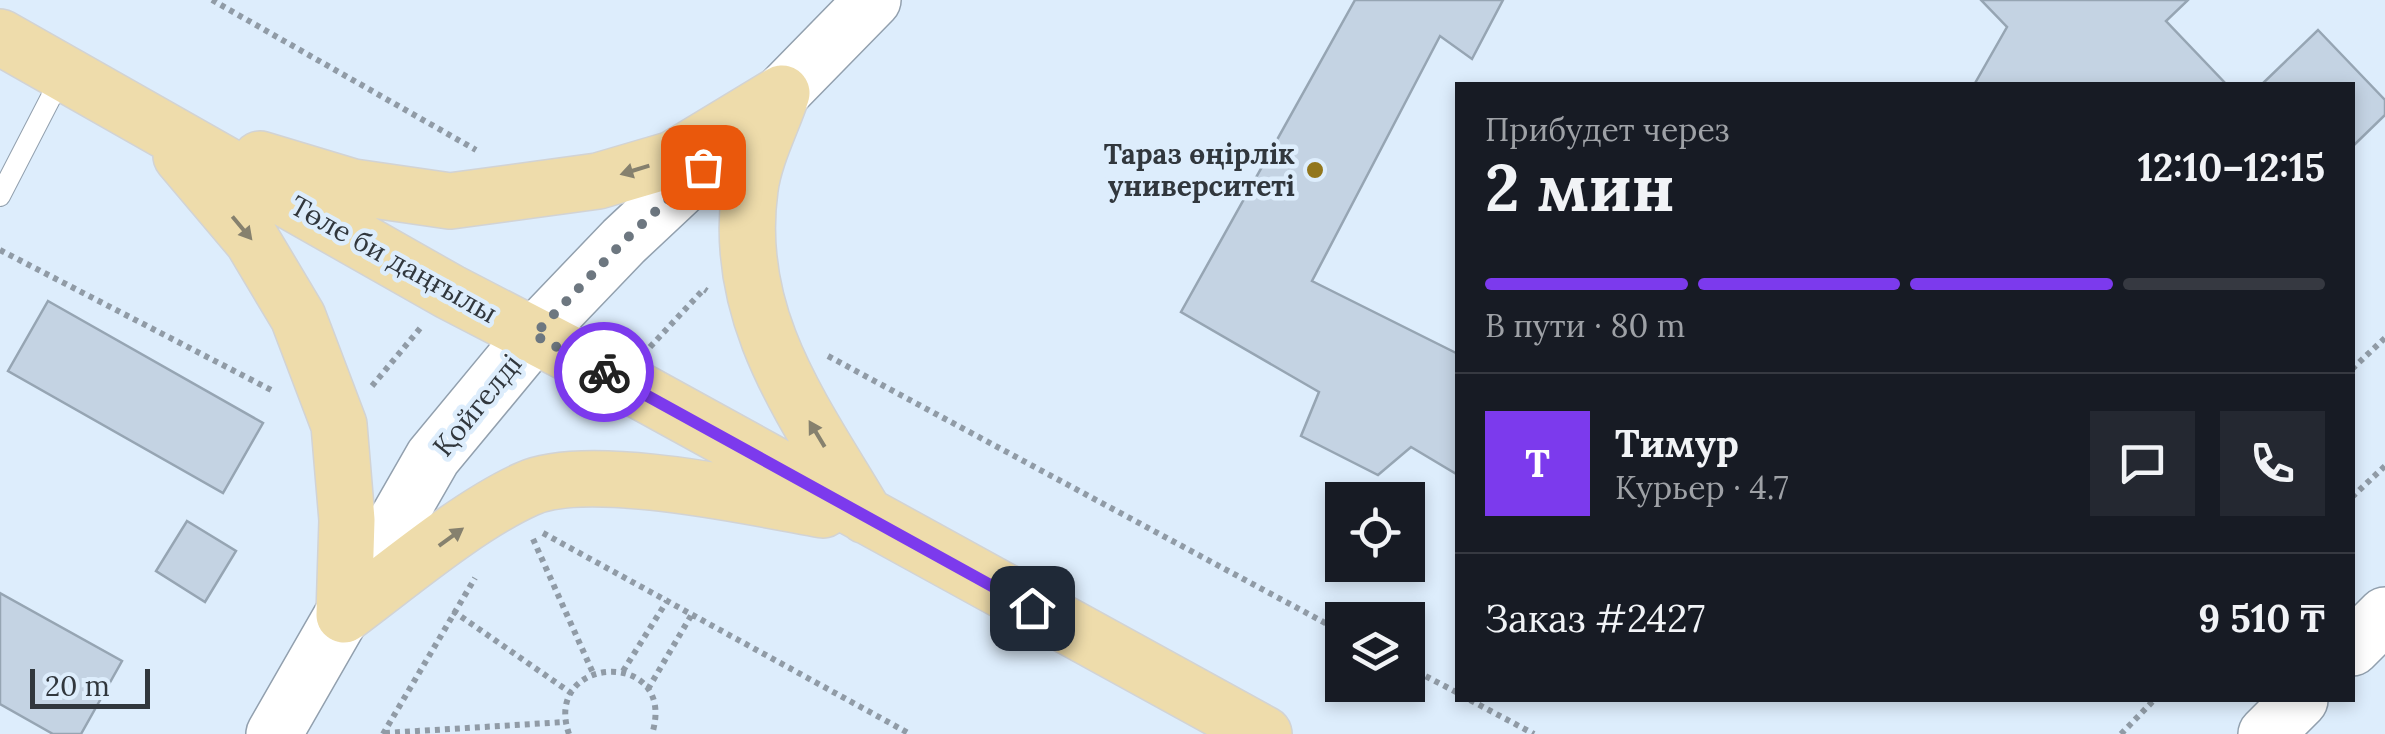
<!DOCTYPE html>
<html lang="ru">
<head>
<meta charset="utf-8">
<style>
  body { margin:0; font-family:Lora,serif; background:#242831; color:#f1f3f6; height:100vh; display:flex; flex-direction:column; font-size:38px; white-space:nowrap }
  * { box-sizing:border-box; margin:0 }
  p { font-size:32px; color:#9ea1a6 }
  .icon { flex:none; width:55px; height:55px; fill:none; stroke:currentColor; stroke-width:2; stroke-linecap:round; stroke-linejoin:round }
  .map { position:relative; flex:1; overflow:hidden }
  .panel { position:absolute; left:1455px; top:82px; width:900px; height:620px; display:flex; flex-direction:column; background:#171b24; border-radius:0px; box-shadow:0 5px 15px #0003 }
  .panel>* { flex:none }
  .controls { position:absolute; left:1325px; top:482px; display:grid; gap:20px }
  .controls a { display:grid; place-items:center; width:100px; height:100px; border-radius:0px; background:#171b24; box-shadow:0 5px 15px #0003; font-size:50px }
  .scale { position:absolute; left:30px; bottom:25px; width:120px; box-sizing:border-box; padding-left:10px; border:5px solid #31373d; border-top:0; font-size:28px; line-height:35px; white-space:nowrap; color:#31373d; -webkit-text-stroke:8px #ddedfc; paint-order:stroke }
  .pin { position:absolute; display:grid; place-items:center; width:85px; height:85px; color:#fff; margin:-42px; border-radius:20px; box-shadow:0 5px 15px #0006 }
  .courier { position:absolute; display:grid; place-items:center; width:100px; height:100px; margin:-50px; border:8px solid #7c3aed; border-radius:50%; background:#fff; color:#222; box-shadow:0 2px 12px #0007 }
  .summary em { font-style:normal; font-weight:700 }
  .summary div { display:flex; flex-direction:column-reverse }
  .summary { display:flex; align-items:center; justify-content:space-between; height:170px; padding:0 30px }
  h1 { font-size:65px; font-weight:700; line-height:75px }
  .bar { display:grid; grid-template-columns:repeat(4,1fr); gap:15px 10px; align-content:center; height:120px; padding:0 30px }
  .bar i { height:12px; border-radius:8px; background:#363941 }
  .bar .active { background:#7c3aed }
  .bar p { grid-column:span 4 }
  .line { display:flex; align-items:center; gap:25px; padding:0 30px; border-top:2px solid #363941 }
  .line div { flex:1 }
  .round { display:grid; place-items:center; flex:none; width:105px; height:105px; border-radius:0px; background:#242831 }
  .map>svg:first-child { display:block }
  .building { fill:#c4d3e3; stroke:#96a5b3; stroke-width:2.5 }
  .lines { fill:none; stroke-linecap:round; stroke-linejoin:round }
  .lane-casing { stroke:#92a0ae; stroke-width:22 }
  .secondary-casing { stroke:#92a0ae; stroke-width:58 }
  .primary-casing { stroke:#d2d3d4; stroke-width:58 }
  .path { stroke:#909ba6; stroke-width:6; stroke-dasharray:5 5; stroke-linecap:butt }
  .lane { stroke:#fff; stroke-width:20 }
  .secondary { stroke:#fff; stroke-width:55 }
  .primary { stroke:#eedcab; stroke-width:55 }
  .oneway { fill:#86816e }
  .done { stroke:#6d7780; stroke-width:10; stroke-dasharray:0 18 }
  .route { stroke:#7c3aed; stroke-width:12 }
  .poi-dot { fill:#92761c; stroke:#ddedfc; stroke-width:4 }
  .labels { text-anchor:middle; stroke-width:9; stroke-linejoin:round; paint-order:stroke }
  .poi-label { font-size:28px; font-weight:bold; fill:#31373d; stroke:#ddedfc; text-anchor:end }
  .street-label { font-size:28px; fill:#31373d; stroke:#ddedfc }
</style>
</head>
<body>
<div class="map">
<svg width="2385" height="734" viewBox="0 0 2385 734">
  <rect width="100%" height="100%" fill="#ddedfc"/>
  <path class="building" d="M1355,0H1503L1472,59L1440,36L1312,281L1458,354V475L1411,447L1378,475L1301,436L1319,392L1181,312Z
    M1981,0H2188L2166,21L2227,85H1974L2007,27Z
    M2318,30L2385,100V115L2352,147V85H2261Z
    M48,301L263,423L223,493L8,371Z
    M187,521L236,551L205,602L156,571Z
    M0,593L122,661L81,734H53L0,704Z"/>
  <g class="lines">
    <defs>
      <path id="lane" d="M0,196L63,74"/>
      <path id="secondary" d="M2352,648L2385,615
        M274,734L433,457L534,335L624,241L782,93L873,0
        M2266,734L2300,700"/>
      <path id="primary" d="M0,37L450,292L620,380L1264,734
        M782,93C772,123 754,157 750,189C732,318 804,411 866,516
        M181,156L252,240L298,317L339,425L347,520L344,615
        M260,159L353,187L450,201L598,181L673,159L782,93
        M344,615C398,575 467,516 527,489C587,461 756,498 823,510"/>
    </defs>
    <use href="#lane" class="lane-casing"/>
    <use href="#secondary" class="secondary-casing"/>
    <use href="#primary" class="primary-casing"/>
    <path class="path" d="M212,0L476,150
      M0,250L275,392
      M650,347L704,289L707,291
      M828,356L1342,632
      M2352,369L2385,338
      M372,386L422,326
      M2352,497L2385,466
      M543,533L910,734
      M533,539L593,673
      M453,611L571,693
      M1408,667L1458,693
      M623,671L667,601
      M648,689L692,614
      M1470,700L1534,734
      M385,733L565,722
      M383,734L475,578
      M569,734C541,654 679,648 652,734
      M2121,734L2154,700"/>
    <use href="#lane" class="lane"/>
    <use href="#secondary" class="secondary"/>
    <use href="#primary" class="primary"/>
  </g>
  <defs><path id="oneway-solid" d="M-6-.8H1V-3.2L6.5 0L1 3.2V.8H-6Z" transform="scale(2.5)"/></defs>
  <g class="oneway">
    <use href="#oneway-solid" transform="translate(635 170) rotate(163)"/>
    <use href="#oneway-solid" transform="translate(242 228) rotate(50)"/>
    <use href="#oneway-solid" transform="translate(817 434) rotate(-121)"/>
    <use href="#oneway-solid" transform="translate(451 537) rotate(-36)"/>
  </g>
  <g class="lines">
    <path class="done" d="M604,372L534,335L624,241L703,167"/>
    <path class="route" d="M604,372L1032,608"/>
  </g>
  <circle class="poi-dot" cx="1315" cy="170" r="10"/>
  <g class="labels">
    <g class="poi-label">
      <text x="1295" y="164">Тараз өңірлік<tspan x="1295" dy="32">университеті</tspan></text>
    </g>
    <g class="street-label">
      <text transform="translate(394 259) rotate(29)" y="10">Төле би даңғылы</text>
      <text transform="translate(477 405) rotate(-51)" y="10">Қойгелді</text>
    </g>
  </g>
</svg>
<div class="controls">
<a><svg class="icon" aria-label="locate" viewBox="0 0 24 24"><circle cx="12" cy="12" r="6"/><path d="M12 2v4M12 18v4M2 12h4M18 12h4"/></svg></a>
<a><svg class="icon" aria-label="layers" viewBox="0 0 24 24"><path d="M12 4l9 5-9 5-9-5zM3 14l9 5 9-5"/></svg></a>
</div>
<div class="scale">20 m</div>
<div class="pin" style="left:703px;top:167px;background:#ea580c"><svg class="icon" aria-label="bag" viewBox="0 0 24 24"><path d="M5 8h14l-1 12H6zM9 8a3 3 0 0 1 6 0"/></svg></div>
<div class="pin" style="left:1032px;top:608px;background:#1f2937"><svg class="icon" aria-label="home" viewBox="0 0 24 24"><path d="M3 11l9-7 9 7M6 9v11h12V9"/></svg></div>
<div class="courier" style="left:604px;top:372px"><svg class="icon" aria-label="bike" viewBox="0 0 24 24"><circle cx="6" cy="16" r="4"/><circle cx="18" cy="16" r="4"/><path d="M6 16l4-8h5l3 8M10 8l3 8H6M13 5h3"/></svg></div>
<section class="panel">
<div class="summary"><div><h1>2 мин</h1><p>Прибудет через</p></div><em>12:10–12:15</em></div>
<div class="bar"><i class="active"></i><i class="active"></i><i class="active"></i><i></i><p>В пути · 80 m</p></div>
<div class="line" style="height:180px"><b class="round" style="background:#7c3aed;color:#fff">Т</b><div><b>Тимур</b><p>Курьер · 4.7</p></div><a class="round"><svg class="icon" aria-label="chat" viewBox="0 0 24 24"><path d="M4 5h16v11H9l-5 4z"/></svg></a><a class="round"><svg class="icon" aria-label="phone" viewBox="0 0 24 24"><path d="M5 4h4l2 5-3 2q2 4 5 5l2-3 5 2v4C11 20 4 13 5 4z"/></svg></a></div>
<div class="line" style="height:130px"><div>Заказ #2427</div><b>9 510 ₸</b></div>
</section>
</div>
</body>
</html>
